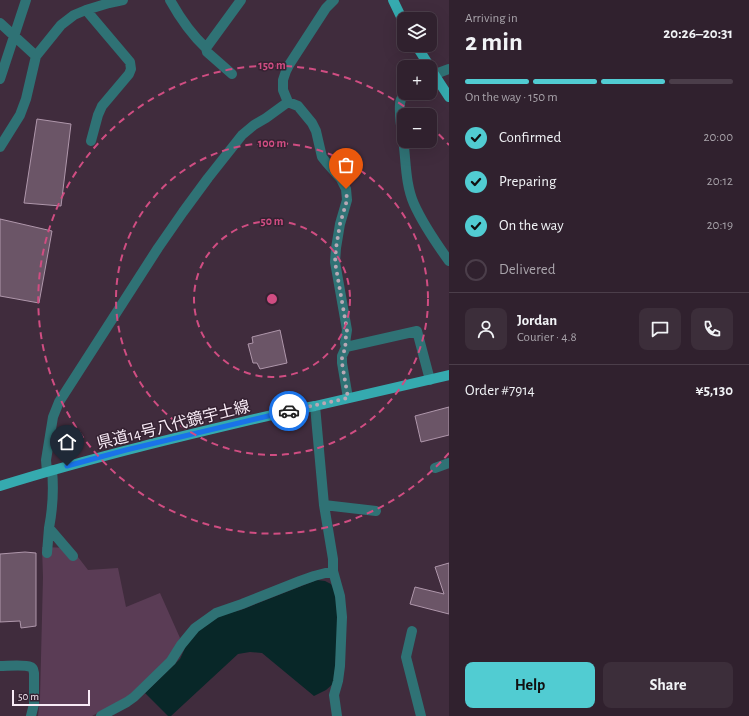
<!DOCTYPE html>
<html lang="en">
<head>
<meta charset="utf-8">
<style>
  body { margin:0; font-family:"Alegreya Sans","Noto Sans JP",sans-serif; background:#3c2e3a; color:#f1f3f6; height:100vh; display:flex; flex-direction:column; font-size:15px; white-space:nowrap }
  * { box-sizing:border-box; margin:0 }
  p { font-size:13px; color:#a8a3aa }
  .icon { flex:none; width:22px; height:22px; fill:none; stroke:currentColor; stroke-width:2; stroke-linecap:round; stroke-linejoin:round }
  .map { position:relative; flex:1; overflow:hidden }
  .details { display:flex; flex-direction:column; background:#30212e; width:300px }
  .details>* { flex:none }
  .buttons { position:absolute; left:397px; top:12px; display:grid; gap:8px }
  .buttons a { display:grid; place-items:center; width:40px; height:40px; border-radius:8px; background:#30212e; box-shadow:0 4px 16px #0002,0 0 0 1px #4b3e4a; font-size:20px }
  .scale { position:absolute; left:12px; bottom:10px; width:78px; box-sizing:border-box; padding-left:4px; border:2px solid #f8ebf6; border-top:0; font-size:11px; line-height:14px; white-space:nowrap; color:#f8ebf6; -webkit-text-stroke:3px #352232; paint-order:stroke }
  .pin { position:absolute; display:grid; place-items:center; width:34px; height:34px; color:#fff; margin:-41px -17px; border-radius:50% 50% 50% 0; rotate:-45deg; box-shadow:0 0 4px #0007 }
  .pin .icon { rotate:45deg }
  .courier { position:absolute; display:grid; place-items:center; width:40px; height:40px; margin:-20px; border:3px solid #1a73e8; border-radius:50%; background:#fff; color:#222; box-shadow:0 1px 5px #0007 }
  .summary em { font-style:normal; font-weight:600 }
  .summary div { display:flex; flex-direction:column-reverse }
  .summary { display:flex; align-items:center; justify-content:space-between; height:68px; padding:0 16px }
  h1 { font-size:26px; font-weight:600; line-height:30px }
  .bar { display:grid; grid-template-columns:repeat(4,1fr); gap:6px 4px; align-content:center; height:48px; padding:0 16px }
  .bar i { height:5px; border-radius:3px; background:#4b3e4a }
  .bar .current { background:#51ccd2 }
  .bar p { grid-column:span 4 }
  .line { display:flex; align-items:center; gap:10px; padding:0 16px; border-top:1px solid #4b3e4a }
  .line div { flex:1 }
  .round { display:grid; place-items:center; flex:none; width:42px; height:42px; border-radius:8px; background:#3c2e3a }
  ol { padding:0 16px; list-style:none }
  li { display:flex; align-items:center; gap:12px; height:44px }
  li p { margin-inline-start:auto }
  li .icon { padding:4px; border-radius:50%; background:#51ccd2; color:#111; stroke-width:4 }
  li:last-child { color:#a8a3aa }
  li i { width:22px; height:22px; border:2px solid #4b3e4a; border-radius:50% }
  .button { display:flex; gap:8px; margin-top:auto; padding:8px 16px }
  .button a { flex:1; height:46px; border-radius:8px; background:#51ccd2; color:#111; font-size:16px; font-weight:600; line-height:46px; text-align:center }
  .button a+a { background:#3c2e3a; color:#f1f3f6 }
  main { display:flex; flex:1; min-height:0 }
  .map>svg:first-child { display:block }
  .green { fill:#5a3c55 }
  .water { fill:#082728 }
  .building { fill:#6b5567; stroke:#af97ab }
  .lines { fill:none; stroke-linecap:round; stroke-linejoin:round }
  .minor { stroke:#2f7275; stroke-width:10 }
  .major { stroke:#35aaaf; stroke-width:10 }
  .done { stroke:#b8a8b5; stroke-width:4; stroke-dasharray:0 7.2 }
  .route { stroke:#1a73e8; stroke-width:5 }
  .ring { fill:none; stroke:#d04d82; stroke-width:2; stroke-dasharray:7 5 }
  .labels { text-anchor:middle; stroke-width:3; stroke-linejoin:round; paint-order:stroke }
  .street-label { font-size:16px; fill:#f8ebf6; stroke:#352232 }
  .centre { fill:#d04d82; stroke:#352232; stroke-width:2 }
  .ring-label { font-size:12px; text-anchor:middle; font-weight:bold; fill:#d04d82; stroke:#352232; stroke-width:3; stroke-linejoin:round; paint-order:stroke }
</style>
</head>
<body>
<main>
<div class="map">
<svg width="449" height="716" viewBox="0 0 449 716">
  <rect width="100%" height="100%" fill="#402c3d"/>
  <path class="green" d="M42,547L71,548L88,570L118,568L126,607L160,593L180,638L167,661L128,697L92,716H38L40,698L43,577Z"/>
  <path class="water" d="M317,580L325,581L331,584L336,594L339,612L334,683L326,690L314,696L262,653L250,652L238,654L171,716H168L145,693L180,659L186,646L196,632L217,616L241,610Z"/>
  <path class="building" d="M37,119L71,124L61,206L24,203Z
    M0,219L52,231L39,303L0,296Z
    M280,330L287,363L260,369L257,363H253L248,344L253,343L252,337Z
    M449,407V435L421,442L415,416Z
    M25,552L36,553V626L21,628L20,621L0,622V554Z
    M449,563V614L410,604L415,587L444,594L435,567Z"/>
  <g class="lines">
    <path class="minor" d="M170,0C180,18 191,34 206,48
      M334,0L326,8L289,65L286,71L283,80V90L288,102L298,106L312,123L316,131L322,157L326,162L341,179L346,189L347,200L340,224L336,248L335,262L347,330L345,343L346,347L342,356V363L348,398
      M86,10L130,62L131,69L129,74L102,106L98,115L91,141
      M0,23L36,56
      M232,74L207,52L206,48L241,0
      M430,76L449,69
      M0,79L26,0
      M405,93C402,97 400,99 400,104C399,118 402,133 404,147C406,165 406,186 414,204C423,224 436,243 449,261
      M0,147L20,115L26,99L36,56L61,25L74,15L86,10L109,3L123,0
      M346,347L417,331L430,380
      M315,406L324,505L333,559V571L340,596L342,617L340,666L338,681L334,695L337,716
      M435,468L449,463
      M52,470C54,491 53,507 49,528L73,556
      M47,472L46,460L53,417L59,402L158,248L183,212L208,178L242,135L254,125L266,118L288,102
      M324,505L376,511
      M47,553L49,528
      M412,631L406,657L421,716
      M0,666C8,666 24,664 31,667C34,669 33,670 34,673V704L31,716
      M101,716L127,702L134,697L171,661L181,645L195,628L216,613L242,604L300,581L314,576L333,571"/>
    <path class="major" d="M393,0L404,23
      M416,45L430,67
      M430,68L449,97
      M0,486C96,456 195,433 293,410L315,406L449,375"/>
  </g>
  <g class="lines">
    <path class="done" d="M289,411L348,398L342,363V356L346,347L345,343L347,330L335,262L336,248L340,224L347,200L346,189"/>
    <path class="route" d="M67,466L126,450L289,411"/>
  </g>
  <g class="ring">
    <circle cx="272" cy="299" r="78"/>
    <circle cx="272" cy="299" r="156"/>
    <path d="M449 453A234 234 0 1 1 416 115M430 126A234 234 0 0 1 449 145"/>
  </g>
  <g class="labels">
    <g class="street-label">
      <text transform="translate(173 424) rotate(-14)" y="6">県道14号八代鏡宇土線</text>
    </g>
  </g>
  <circle cx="272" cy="299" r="6" class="centre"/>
  <g class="ring-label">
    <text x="272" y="69">150 m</text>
    <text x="272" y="147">100 m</text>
    <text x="272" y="225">50 m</text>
  </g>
</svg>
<div class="buttons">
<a><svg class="icon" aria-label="layers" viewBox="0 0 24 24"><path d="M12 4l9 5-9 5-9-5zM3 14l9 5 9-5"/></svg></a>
<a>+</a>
<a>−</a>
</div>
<div class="scale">50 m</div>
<div class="pin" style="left:346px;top:189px;background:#ea580c"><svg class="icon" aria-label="bag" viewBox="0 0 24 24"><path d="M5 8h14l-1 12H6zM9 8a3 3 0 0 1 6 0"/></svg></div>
<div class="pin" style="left:67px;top:466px;background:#1f2937"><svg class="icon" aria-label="home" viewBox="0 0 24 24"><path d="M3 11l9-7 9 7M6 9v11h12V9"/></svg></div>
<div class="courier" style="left:289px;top:411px"><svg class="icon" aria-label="car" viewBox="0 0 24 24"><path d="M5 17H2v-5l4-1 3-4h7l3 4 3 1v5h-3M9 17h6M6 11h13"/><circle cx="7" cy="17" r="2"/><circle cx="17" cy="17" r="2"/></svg></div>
</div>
<section class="details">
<div class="summary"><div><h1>2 min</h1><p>Arriving in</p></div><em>20:26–20:31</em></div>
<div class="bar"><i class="current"></i><i class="current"></i><i class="current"></i><i></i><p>On the way · 150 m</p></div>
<ol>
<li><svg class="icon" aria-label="check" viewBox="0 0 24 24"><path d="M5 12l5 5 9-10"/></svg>Confirmed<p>20:00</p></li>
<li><svg class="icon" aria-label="check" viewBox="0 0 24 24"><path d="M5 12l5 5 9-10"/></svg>Preparing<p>20:12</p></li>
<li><svg class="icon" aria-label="check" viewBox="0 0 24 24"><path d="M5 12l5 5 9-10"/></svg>On the way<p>20:19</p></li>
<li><i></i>Delivered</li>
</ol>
<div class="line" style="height:72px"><a class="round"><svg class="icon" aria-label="person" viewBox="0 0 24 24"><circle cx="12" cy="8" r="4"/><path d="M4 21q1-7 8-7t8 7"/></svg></a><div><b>Jordan</b><p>Courier · 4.8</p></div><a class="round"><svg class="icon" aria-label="chat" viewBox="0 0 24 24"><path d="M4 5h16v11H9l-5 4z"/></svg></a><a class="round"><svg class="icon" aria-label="phone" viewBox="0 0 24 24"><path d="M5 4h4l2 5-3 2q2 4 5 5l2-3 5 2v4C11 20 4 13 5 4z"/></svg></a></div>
<div class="line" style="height:52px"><div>Order #7914</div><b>¥5,130</b></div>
<div class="button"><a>Help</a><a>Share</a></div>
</section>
</main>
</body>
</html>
